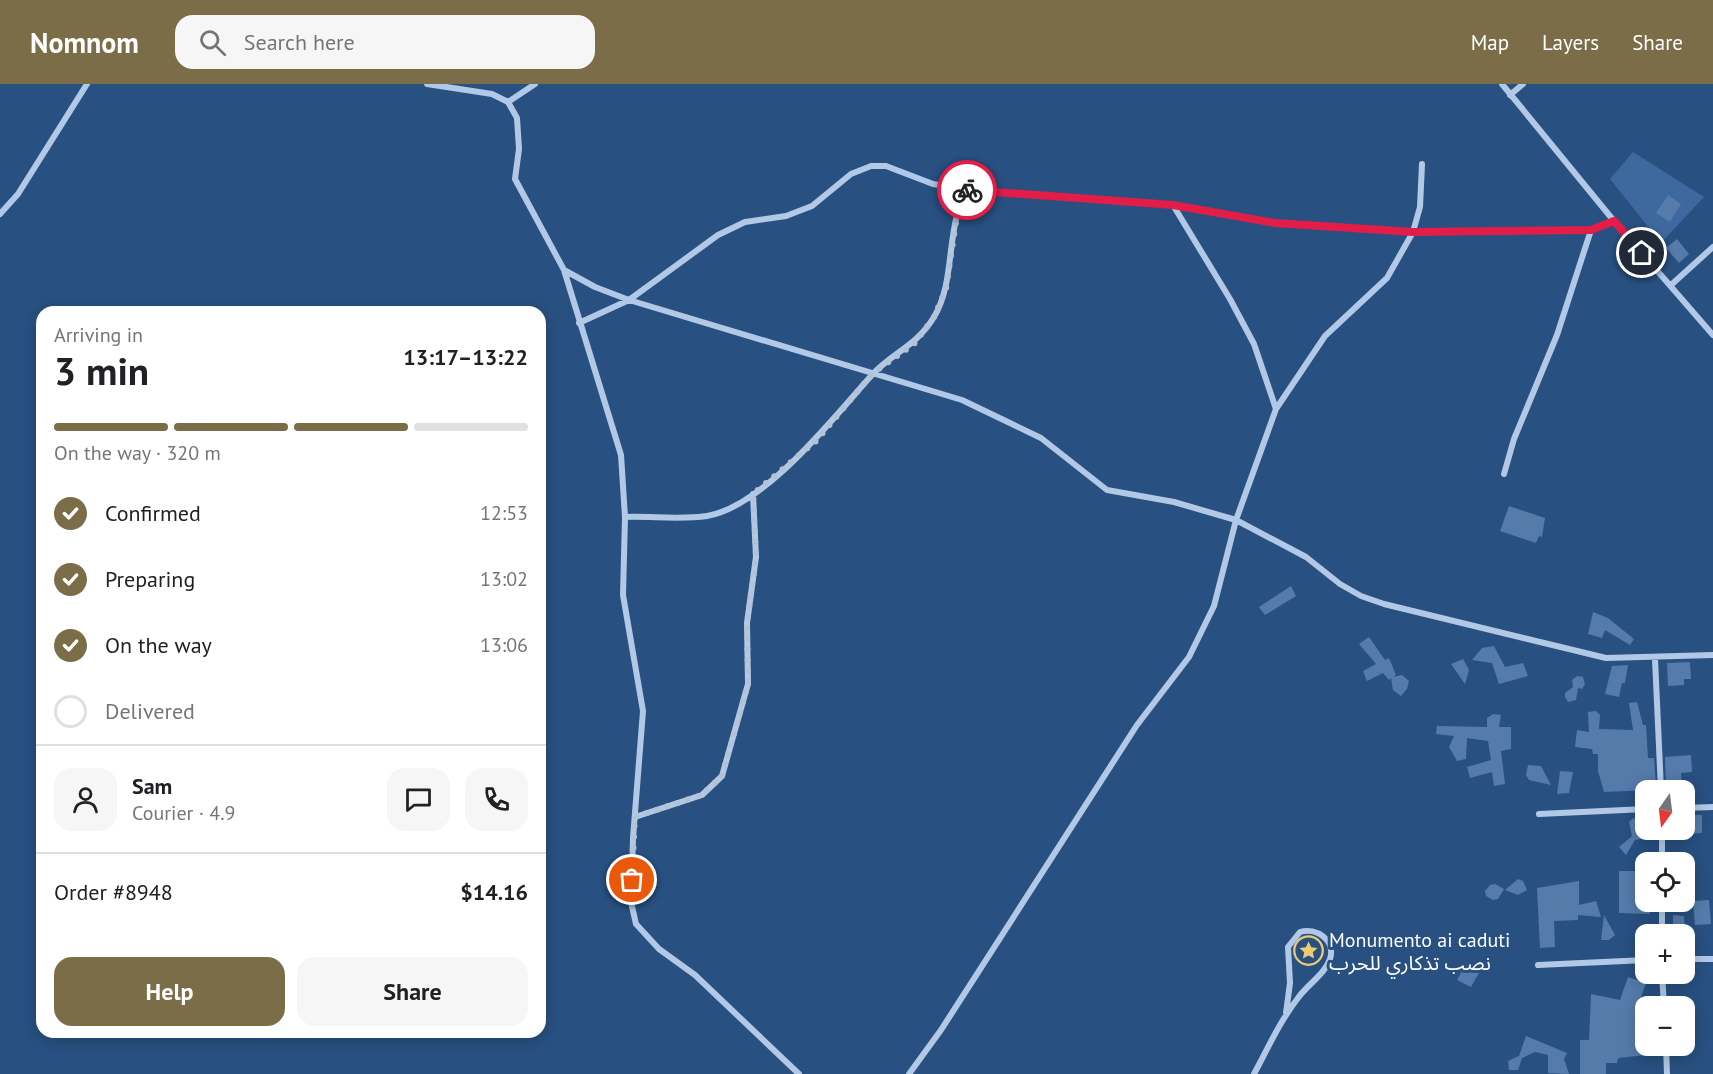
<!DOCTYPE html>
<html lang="en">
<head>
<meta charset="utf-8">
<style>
  body { margin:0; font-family:"PT Sans","Noto Sans Arabic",sans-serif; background:#f6f6f6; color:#202124; height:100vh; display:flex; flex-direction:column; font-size:22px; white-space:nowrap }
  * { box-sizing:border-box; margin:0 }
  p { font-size:20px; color:#757577 }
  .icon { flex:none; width:33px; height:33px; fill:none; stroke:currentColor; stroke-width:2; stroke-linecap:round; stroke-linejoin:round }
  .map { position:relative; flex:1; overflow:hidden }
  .details { position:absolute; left:36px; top:222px; width:510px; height:732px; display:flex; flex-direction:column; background:#fff; border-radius:18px; box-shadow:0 3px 15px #0003 }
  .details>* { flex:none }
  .needle { width:39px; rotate:194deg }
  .tools { position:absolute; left:1635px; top:696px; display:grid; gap:12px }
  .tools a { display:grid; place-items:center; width:60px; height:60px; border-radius:12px; background:#fff; box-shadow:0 3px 15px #0003; font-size:30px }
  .pin { position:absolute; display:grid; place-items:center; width:51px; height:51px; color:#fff; margin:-26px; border:3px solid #fff; border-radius:50%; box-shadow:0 2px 6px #0007 }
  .courier { position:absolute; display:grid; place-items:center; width:60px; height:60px; margin:-30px; border:4px solid #e11d48; border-radius:50%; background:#fff; color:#222; box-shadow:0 2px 8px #0007 }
  .headline em { font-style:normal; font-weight:700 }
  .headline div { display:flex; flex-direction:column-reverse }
  .headline { display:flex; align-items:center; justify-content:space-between; height:102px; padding:0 18px }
  h1 { font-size:39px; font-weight:700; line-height:45px }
  .bar { display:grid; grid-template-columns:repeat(4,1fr); gap:9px 6px; align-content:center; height:72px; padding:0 18px }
  .bar i { height:8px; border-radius:4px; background:#e0e0e0 }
  .bar .active { background:#7c6d49 }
  .bar p { grid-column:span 4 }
  .line { display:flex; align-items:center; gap:15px; padding:0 18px; border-top:2px solid #e0e0e0 }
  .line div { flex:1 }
  .round { display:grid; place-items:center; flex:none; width:63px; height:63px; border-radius:18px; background:#f6f6f6 }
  ol { padding:0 18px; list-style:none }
  li { display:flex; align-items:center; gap:18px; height:66px }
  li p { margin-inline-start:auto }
  li .icon { padding:6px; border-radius:50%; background:#7c6d49; color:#fff; stroke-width:4 }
  li:last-child { color:#757577 }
  li i { width:33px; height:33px; border:3px solid #e0e0e0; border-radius:50% }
  .primary-button { display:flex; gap:12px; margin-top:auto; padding:12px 18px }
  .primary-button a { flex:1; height:69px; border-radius:18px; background:#7c6d49; color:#fff; font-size:24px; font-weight:700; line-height:69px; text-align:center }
  .primary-button a+a { background:#f6f6f6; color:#202124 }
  header { display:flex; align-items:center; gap:36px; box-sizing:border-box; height:84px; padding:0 30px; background:#7c6d49; color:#fff }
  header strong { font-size:28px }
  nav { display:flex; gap:33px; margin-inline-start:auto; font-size:21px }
  .search { width:420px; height:54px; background:#f6f6f6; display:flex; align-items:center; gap:15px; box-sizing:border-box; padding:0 21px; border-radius:18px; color:#757577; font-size:22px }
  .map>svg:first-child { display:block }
  .garden { fill:#3d699e }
  .building { fill:#557bab }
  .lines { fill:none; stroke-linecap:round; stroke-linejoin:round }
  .street { stroke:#b1c9e6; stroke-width:6 }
  .done { stroke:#b4c2d3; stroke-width:6; stroke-dasharray:0 10.8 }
  .route { stroke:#e11d48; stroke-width:8 }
  .labels { text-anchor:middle; stroke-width:6; stroke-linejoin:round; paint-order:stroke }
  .poi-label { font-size:20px; fill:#fff; stroke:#285081; text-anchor:start }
</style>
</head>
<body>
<header>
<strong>Nomnom</strong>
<div class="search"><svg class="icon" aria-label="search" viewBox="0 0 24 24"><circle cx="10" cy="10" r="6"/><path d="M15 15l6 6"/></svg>Search here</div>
<nav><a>Map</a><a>Layers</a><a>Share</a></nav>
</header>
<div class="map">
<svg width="1713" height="990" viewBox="0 0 1713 990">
  <rect width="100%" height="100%" fill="#285081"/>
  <path class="garden" d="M1633,68L1704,113L1661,159L1610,95Z"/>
  <path class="building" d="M1668,111L1681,120L1670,138L1656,129Z
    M1677,155L1689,170L1679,179L1666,164Z
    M1509,422L1545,434L1542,453L1539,452L1536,459L1500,447Z
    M1291,502L1296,512L1265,531L1259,523Z
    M1593,528L1608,534L1634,555L1630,561L1605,546L1602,554L1588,550Z
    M1369,553L1385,576L1389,574L1396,591L1393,593L1402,591L1409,597L1407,605L1401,612L1393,606L1391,594L1389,596L1383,589L1367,597L1363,587L1376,580L1359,560Z
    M1494,562L1505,583L1523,579L1528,592L1499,600L1492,579L1472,576L1482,564Z
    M1463,575L1469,586L1465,600L1451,580Z
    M1690,578L1691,595H1684V601L1668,602L1667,579Z
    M1628,581L1625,599H1622L1619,613L1605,610L1612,582Z
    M1577,592L1583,593L1585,600L1582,605L1578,604L1576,616L1568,618L1565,613V609L1573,603L1572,596Z
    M1637,618L1643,641H1646L1648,674H1654L1656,703L1649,704V706L1604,708L1598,687V670H1593L1592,665L1575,663L1577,646L1589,648L1588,628L1596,627L1600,631L1599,645L1633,646L1629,619Z
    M1493,630L1501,631L1499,643H1511V665L1501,667L1505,700L1494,702L1492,688L1470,694L1467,683L1491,676L1488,657L1467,654L1466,675L1457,677L1449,663L1454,652L1436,650L1437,642L1487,643V634Z
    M1691,671L1692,688L1681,689L1682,702L1666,703L1665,673Z
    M1528,681L1541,682L1551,701L1529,696L1526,691Z
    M1560,687L1573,688L1569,709L1557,710Z
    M1688,731H1702V749L1689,750Z
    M1633,734L1639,736L1646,748V754L1635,756L1626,771L1619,763L1632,752L1629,738Z
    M1619,787H1640L1639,818H1650V830L1619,829Z
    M1518,795L1523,797L1527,806L1518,811L1505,806Z
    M1579,797V821L1596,817L1601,833L1578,831V836L1554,837L1555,863L1540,864L1537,804Z
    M1495,800L1504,805L1498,815L1493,816L1486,812L1485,807L1490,801Z
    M1709,816L1711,840L1695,841L1693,817Z
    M1604,831L1615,851L1609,856H1601Z
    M1673,831L1684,832L1685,850H1673Z
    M1466,880L1480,887L1471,903L1457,896Z
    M1628,893L1646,899L1635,930L1646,929V971L1618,974L1617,979H1606V990H1580V956H1589L1591,910L1620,916Z
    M1526,952L1567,969L1564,975L1569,990L1548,989V971L1535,968L1522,974L1518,986H1509L1508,977L1519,972Z"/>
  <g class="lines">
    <path class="street" d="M427,0L492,10L508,18L517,34L519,65L515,95L564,186L621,371L625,433L623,511L643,627L633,754L631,818L636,840L659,865L695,891L799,990
      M1502,0L1614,137L1713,251
      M1510,11L1523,0
      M508,18L535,0
      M1173,121L1230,215L1254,260L1276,325
      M0,130L18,110L87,0
      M564,186L595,203L629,216L962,316L1041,354L1107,406L1174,418L1236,436L1306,473L1340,500L1361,512L1384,520L1606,574L1713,571
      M1671,201L1713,163
      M579,239L629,216L718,151L745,138L786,132L812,122L851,90L871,82H886L933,100L967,106L1173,121L1275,139L1413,148L1591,146L1614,137
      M1504,390L1514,355L1557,251L1591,146
      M625,433C651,432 681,436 707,432C765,422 833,334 871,292C891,269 916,263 934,233C952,203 948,165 957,131C960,123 964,114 967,106
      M1655,575L1661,706
      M1684,724L1713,723
      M1539,730L1646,725
      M635,733L702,711L722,692L748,600L747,539L756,473L753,410
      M1662,778V746
      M1662,850V818
      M1684,875H1713
      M1538,881L1646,876
      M1662,890L1664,922
      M1666,962L1667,990
      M909,990L941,946L1137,641L1189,573L1214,522L1236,436L1276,325L1325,252L1387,194L1413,148L1420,123L1422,80
      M1254,990C1268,964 1280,937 1298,914C1307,901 1325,890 1330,875C1336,856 1316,843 1300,848L1288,863L1290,899L1286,929"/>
  </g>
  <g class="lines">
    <path class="done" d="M632,796L635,733L702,711L722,692L748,600L747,539L756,473L753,410L816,357L873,289L914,260L934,233L946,205L957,132L967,106"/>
    <path class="route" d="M967,106L1173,121L1275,139L1413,148L1591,146L1614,137L1642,169"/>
  </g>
  <defs>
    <symbol id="sight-ring" viewBox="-11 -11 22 22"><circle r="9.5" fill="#285081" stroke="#edca77" stroke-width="1.5"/><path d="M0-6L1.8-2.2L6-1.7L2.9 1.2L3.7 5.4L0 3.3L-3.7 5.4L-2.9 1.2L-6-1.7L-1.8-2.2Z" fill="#edca77"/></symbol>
  </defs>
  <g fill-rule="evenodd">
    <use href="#sight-ring" x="1292" y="850" width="33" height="33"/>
  </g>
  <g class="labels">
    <g class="poi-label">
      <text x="1329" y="863">Monumento ai caduti<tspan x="1329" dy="23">نصب تذكاري للحرب</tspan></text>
    </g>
  </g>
</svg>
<div class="tools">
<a><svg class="needle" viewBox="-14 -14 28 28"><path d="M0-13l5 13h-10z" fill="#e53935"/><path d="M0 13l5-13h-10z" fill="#757577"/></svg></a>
<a><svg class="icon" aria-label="locate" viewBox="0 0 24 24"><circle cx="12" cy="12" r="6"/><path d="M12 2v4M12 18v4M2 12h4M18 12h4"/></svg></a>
<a>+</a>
<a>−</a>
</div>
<div class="pin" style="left:632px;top:796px;background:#ea580c"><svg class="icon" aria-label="bag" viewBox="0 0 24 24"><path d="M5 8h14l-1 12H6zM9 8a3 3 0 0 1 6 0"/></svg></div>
<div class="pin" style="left:1642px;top:169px;background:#1f2937"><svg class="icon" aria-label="home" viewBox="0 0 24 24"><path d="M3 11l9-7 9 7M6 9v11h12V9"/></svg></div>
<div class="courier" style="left:967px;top:106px"><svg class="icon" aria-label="bike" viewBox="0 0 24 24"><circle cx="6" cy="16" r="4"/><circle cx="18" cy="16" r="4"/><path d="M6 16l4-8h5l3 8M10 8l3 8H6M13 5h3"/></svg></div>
<section class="details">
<div class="headline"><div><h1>3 min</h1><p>Arriving in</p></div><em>13:17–13:22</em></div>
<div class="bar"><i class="active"></i><i class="active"></i><i class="active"></i><i></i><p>On the way · 320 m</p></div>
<ol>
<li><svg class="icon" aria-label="check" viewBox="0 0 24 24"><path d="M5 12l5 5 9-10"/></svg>Confirmed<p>12:53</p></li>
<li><svg class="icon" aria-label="check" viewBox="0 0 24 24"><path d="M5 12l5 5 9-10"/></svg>Preparing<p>13:02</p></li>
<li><svg class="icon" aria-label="check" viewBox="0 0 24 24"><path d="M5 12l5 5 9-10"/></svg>On the way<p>13:06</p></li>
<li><i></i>Delivered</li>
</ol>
<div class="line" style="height:108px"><a class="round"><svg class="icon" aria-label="person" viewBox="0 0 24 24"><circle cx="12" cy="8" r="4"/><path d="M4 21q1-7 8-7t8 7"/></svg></a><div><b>Sam</b><p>Courier · 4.9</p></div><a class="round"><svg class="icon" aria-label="chat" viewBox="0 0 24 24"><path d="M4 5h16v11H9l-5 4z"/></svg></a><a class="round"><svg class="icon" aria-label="phone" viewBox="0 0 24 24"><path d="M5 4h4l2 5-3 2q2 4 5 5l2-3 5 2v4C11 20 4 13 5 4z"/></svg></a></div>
<div class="line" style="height:78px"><div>Order #8948</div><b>$14.16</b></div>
<div class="primary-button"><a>Help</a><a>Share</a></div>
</section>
</div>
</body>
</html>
